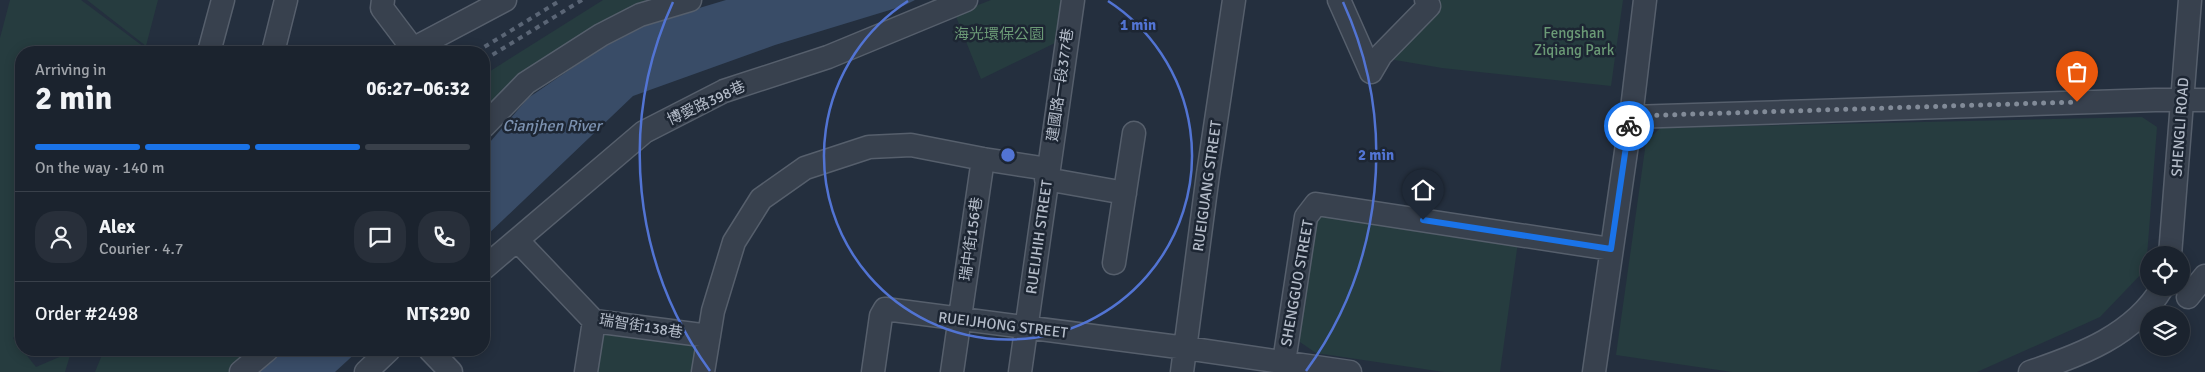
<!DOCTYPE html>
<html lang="en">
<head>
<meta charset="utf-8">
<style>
  body { margin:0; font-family:Signika,"Noto Sans TC",sans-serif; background:#282f3a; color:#f1f3f6; height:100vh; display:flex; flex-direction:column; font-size:19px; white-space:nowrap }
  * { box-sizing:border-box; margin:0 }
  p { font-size:16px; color:#a0a4aa }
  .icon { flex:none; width:28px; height:28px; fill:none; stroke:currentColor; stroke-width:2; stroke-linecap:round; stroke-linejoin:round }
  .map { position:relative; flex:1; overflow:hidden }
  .side { position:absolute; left:15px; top:46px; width:475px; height:310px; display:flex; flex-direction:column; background:#1b232e; border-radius:20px; box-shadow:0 2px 12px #0003,0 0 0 1px #39404a }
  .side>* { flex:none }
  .tools { position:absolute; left:2140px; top:246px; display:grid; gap:10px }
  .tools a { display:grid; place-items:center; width:50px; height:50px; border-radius:50%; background:#1b232e; box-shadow:0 2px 12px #0003,0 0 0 1px #39404a; font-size:25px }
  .pin { position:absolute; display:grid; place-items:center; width:42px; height:42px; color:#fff; margin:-51px -21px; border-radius:50% 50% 50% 0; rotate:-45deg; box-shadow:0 0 5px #0007 }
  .pin .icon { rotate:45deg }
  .courier { position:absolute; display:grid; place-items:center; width:50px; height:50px; margin:-25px; border:4px solid #1a73e8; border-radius:50%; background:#fff; color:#222; box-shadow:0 1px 6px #0007 }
  .head em { font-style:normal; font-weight:700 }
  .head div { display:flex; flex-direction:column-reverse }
  .head { display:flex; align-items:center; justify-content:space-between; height:85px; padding:0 20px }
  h1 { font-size:32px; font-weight:700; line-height:38px }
  .bar { display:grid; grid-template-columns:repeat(4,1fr); gap:8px 5px; align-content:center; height:60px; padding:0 20px }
  .bar i { height:6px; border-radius:4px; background:#39404a }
  .bar .current { background:#1a73e8 }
  .bar p { grid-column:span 4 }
  .line { display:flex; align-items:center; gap:12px; padding:0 20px; border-top:1px solid #39404a }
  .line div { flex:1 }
  .round { display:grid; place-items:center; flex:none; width:52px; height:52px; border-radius:20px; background:#282f3a }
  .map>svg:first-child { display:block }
  .green { fill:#263c3f }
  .water { fill:#394c67 }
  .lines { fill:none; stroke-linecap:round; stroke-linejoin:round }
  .minor-casing { stroke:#565f6c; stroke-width:25 }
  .minor { stroke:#38414e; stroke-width:22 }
  .rail { stroke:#5a6575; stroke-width:4; stroke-dasharray:5 5; stroke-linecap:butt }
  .done { stroke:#828b98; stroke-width:5; stroke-dasharray:0 9 }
  .route { stroke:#1a73e8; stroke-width:6 }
  .ring { fill:none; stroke:#5274d3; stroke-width:2.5 }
  .labels { text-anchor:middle; stroke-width:5; stroke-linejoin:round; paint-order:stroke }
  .park-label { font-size:15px; fill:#6b9a76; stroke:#1d2633 }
  .street-label { font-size:15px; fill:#b4bcc9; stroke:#1d2633 }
  .water-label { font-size:16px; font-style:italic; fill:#7c92b1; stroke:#1d2633 }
  .centre { fill:#5274d3; stroke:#1d2633; stroke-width:2.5 }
  .ring-label { font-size:15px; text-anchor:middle; font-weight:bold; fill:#5274d3; stroke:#1d2633; stroke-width:5; stroke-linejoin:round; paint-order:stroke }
</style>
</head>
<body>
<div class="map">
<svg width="2205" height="372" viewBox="0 0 2205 372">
  <rect width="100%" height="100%" fill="#242f3e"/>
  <path class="green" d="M10,0H81L144,47L142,52H21V332L13,338L36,367L71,352L65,372H0V38Z
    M87,0H158L146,46Z
    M603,0H645L646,14L510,106L484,131V75Z
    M991,0H1062L1055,43L981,79L955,14Z
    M1439,0H1623L1611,86L1442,68L1389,59L1435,11Z
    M2142,117L2157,127L2146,269L2100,317L1977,372H1732L1616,355L1646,142L1660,128Z
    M1326,213L1518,242L1500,372H1444L1316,353L1297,340L1314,222Z
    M600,332L696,345L692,372H593Z
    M104,350H259L235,372H95Z"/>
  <path class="water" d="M726,0H915L903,6L775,45L633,96L484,238V149L528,98L600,49L649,23Z
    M281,350H359L335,372H258Z"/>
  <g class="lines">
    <defs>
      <path id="minor" d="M383,0L382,8L413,49
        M1339,0L1371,72
        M209,52L223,0
        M273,52L286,0
        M407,52L505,0
        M1371,72L1381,55L1429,6L1426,0
        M1631,117L2155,100H2205
        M484,126L526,83L601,35L640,15L690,0
        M1046,179L1125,193
        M517,240L594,321L709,336
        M2170,255L2190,0
        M1114,263L1134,133
        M484,268L644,132L724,91L828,57L966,0
        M2188,297L2205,276
        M430,350L451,372
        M1284,362L1306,217L1316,204L1611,249
        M241,372L267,350
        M366,372L389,350
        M586,372L594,321
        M703,372L713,311L734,242L761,199L805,168L869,147L911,145L983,159L1048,169
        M873,372L881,316L885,309L1186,348L1350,372
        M952,372L983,159
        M1020,372L1073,0
        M1182,372L1208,174L1234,0
        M1594,372L1631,117L1645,0
        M2030,372C2081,355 2134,335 2162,288"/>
    </defs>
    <use href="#minor" class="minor-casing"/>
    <use href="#minor" class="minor"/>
    <path class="rail" d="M476,52L561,0
      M484,60L582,0"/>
  </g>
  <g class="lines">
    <path class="done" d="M1629,126L1631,116L2077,102"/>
    <path class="route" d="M1423,220L1611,249L1629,126"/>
  </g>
  <g class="ring">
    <path d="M1108 1A184 184 0 1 1 908 1"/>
    <path d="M710 371A368 368 0 0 1 673 2M1343 2A368 368 0 0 1 1306 371"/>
  </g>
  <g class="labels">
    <g class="park-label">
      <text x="1574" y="38">Fengshan<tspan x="1574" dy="17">Ziqiang Park</tspan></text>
      <text x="999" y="39">海光環保公園</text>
    </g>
    <g class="street-label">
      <text transform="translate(1060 85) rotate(-82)" y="5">建國路一段377巷</text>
      <text transform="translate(706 103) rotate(-25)" y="5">博愛路398巷</text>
      <text transform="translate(2180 127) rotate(-86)" y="5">SHENGLI ROAD</text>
      <text transform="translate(1207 186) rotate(-82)" y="5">RUEIGUANG STREET</text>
      <text transform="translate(1039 237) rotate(-82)" y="5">RUEIJHIH STREET</text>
      <text transform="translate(971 239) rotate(-82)" y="5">瑞中街156巷</text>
      <text transform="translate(1297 283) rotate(-80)" y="5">SHENGGUO STREET</text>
      <text transform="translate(1003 325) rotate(7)" y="5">RUEIJHONG STREET</text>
      <text transform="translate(641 326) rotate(9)" y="5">瑞智街138巷</text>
    </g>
    <g class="water-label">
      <text x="552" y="131">Cianjhen River</text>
    </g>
  </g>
  <circle cx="1008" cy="155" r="8" class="centre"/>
  <g class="ring-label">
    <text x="1138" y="30">1 min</text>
    <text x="1376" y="160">2 min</text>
  </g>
</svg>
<div class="tools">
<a><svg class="icon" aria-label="locate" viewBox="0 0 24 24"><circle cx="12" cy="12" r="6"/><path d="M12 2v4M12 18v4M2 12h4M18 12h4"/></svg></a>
<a><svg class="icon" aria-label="layers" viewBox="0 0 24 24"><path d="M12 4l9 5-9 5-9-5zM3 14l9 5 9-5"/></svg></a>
</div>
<div class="pin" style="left:2077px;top:102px;background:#ea580c"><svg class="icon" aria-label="bag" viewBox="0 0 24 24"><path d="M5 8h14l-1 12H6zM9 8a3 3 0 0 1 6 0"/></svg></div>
<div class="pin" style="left:1423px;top:220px;background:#1f2937"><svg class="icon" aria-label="home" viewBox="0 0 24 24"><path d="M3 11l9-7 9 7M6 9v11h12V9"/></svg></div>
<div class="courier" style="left:1629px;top:126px"><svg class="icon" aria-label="bike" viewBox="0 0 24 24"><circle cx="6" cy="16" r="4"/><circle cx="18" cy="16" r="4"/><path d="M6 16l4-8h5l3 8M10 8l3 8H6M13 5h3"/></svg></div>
<section class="side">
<div class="head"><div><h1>2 min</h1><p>Arriving in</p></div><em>06:27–06:32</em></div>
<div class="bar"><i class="current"></i><i class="current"></i><i class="current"></i><i></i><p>On the way · 140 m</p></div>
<div class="line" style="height:90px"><a class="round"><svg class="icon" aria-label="person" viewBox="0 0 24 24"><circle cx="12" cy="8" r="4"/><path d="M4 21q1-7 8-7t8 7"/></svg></a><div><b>Alex</b><p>Courier · 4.7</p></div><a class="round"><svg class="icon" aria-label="chat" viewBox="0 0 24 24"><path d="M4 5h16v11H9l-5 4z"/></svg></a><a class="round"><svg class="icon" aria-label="phone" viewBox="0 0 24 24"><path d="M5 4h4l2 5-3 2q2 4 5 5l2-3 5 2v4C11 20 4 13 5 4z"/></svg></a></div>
<div class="line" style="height:65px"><div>Order #2498</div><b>NT$290</b></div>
</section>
</div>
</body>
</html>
